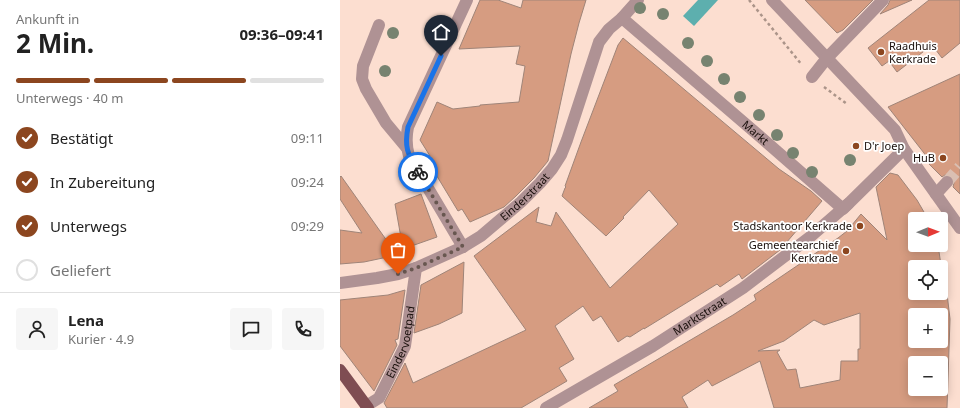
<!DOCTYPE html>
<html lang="de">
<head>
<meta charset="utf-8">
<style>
  body { margin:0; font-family:"Noto Sans",sans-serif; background:#f6f6f6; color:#222; height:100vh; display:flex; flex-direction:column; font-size:15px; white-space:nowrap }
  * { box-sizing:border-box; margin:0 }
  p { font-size:13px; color:#767676 }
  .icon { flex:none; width:22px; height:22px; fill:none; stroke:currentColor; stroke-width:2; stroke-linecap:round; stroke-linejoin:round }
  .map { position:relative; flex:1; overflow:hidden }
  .sheet { display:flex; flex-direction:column; background:#fff; width:340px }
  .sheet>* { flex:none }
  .needle { width:26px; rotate:89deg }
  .fabs { position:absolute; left:568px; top:212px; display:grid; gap:8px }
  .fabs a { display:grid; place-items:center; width:40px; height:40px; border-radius:4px; background:#fff; box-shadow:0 2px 10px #0003; font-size:20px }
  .pin { position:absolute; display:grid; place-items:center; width:34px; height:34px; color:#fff; margin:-41px -17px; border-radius:50% 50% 50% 0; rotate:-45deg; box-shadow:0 0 4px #0007 }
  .pin .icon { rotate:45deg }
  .courier { position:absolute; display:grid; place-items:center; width:40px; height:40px; margin:-20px; border:3px solid #1a73e8; border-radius:50%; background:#fff; color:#222; box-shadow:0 1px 5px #0007 }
  .head em { font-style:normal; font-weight:700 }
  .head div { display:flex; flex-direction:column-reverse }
  .head { display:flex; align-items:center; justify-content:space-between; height:68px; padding:0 16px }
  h1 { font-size:26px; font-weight:700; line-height:30px }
  .bar { display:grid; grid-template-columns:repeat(4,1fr); gap:6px 4px; align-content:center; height:48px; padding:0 16px }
  .bar i { height:5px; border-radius:3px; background:#e0e0e0 }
  .bar .selected { background:#8c461f }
  .bar p { grid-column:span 4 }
  .line { display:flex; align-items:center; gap:10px; padding:0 16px; border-top:1px solid #e0e0e0 }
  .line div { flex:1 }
  .round { display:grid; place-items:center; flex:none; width:42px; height:42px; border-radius:4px; background:#f6f6f6 }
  ol { padding:0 16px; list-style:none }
  li { display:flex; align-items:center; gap:12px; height:44px }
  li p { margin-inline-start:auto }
  li .icon { padding:4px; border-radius:50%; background:#8c461f; color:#fff; stroke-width:4 }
  li:last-child { color:#767676 }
  li i { width:22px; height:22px; border:2px solid #e0e0e0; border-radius:50% }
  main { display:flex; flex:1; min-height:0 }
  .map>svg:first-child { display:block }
  .water { fill:#5dafae }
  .building { fill:#d69c81; stroke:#9f8478; fill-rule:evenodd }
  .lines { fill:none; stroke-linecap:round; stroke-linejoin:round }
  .minor-tunnel { stroke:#dabfb2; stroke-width:12; stroke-dasharray:12 6; stroke-linecap:butt }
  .path { stroke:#ab9489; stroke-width:2.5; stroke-dasharray:3 3; stroke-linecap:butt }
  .minor { stroke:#af9294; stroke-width:12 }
  .major { stroke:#7f4d52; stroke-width:12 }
  .tree { fill:#778370 }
  .done { stroke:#685750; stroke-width:4; stroke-dasharray:0 7.2 }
  .route { stroke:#1a73e8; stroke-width:5 }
  .poi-dot { fill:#8c461f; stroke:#fff; stroke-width:1.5 }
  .labels { text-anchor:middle; stroke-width:3.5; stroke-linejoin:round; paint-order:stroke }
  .poi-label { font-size:11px; fill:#190f0b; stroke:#fff; text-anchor:end }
  .street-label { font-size:11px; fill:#190f0b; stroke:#fff }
</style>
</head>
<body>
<main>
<section class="sheet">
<div class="head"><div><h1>2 Min.</h1><p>Ankunft in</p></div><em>09:36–09:41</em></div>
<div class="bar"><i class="selected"></i><i class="selected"></i><i class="selected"></i><i></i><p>Unterwegs · 40 m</p></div>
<ol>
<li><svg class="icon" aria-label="check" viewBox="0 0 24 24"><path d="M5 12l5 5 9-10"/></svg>Bestätigt<p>09:11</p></li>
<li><svg class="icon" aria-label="check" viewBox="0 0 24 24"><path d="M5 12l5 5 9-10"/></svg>In Zubereitung<p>09:24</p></li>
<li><svg class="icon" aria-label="check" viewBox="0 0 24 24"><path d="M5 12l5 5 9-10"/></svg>Unterwegs<p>09:29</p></li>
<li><i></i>Geliefert</li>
</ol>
<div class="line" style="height:72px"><a class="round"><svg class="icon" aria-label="person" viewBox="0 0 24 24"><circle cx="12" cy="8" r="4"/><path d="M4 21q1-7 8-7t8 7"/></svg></a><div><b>Lena</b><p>Kurier · 4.9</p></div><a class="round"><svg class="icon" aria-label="chat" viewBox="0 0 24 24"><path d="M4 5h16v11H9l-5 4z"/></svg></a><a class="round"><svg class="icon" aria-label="phone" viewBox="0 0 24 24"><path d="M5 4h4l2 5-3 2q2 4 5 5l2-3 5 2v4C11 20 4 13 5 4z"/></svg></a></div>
</section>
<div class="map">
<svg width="620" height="408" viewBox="0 0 620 408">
  <rect width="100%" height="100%" fill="#fcded0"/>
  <path class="water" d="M358,0H378L354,26L343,16Z"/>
  <path class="building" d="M140,0H158L181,8L183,0H246L239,23L231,54L208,161L194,178L176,196L164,207L130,222L122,209L118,211L86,158L90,156L80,140L97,102L113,109L140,106V105L179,102L185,66L176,64L180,46L119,49Z
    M465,0H533L503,30L497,33Z
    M550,0H572L540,14L548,5Z
    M589,0H620V43L602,58L592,45L557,72L549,61L542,66L528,48Z
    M283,38L439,169L471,191L482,201L440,250L402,279L399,274L380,287L377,284L304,329V328L290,337L287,336L278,342L261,316L253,321L243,306L215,326L234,359L219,368L227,381L181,408H47L44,403L65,363L73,383L186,330L134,256L199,207L196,222L211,226L216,212L270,288L338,224L309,190L283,217L284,218L266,236L222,196L225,188L226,187L225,186L241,142L278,45Z
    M620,74V194L613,187L614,183V179L612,177L608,175H605L602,177L589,164L591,162L548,107Z
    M550,173L558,175L577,200L588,219H575V245H598L604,285H606L610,319L607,408H434L420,361L372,386L368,380L342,397L348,408H249L278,391L274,385L393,315L416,300L414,295L498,238L507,231L521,214L547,240L536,187ZM575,267H601V293H575ZM520,313V349H518V361H501L500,380L460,388L456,369L447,370L437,352L440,350L418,351L444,341L474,320L484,325ZM575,315H601V341H575ZM575,363H601V389H575Z
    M1,176L57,255L24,262L0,264V230L22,233L0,199V177Z
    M81,194L97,237L63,249L55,204Z
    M124,262L122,313L99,324L74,333L81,285Z
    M65,290L58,339L55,340L57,345L34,391L0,346V300L48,295Z"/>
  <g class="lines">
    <path class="minor-tunnel" d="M607,182L620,167"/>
    <path class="path" d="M409,0L462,65
      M484,87L507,104"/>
    <g class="minor">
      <path id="s1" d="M282,18L424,140L503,209L564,149L555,130L432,0"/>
      <path d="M39,25L23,66L22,79L26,89L46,123L66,147"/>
      <path d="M472,77L487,58L543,0"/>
      <path d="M559,153L564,149L620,228"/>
      <path d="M596,194L607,182"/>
      <path d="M123,247L69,156C66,146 66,137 68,127L127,0"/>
      <path id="s2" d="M0,283L37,278L58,274L76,268L123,247L141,236L181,202L200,183L212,169L221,155L227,140L259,42L269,29L282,18L298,0"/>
      <path id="s3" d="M26,406L39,398L65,346L76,268"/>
      <path id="s4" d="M206,408L313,346L403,288L470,237L508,204"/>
    </g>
    <path class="major" d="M0,370L28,408"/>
  </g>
  <g class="tree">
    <circle cx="300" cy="8" r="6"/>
    <circle cx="323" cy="14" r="6"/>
    <circle cx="53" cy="33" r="6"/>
    <circle cx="348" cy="43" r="6"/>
    <circle cx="367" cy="61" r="6"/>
    <circle cx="45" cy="71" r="6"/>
    <circle cx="384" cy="79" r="6"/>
    <circle cx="400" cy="97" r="6"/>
    <circle cx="419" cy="115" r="6"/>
    <circle cx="437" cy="135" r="6"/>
    <circle cx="453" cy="153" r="6"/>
    <circle cx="510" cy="160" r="6"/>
    <circle cx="472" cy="172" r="6"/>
  </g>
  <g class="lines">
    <path class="done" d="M58,274L76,268L123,247L78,172"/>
    <path class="route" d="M78,172C68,154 64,148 68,127L101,56"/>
  </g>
  <g class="poi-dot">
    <circle cx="541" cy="52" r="4"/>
    <circle cx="516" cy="146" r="4"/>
    <circle cx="603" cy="158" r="4"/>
    <circle cx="520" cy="226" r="4"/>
    <circle cx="506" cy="251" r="4"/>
  </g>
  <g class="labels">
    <g class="poi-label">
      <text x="549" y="50" text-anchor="start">Raadhuis<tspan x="549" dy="13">Kerkrade</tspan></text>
      <text x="524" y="150" text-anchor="start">D'r Joep</text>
      <text x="595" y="162">HuB</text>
      <text x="512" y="230">Stadskantoor Kerkrade</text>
      <text x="498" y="249">Gemeentearchief<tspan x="498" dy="13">Kerkrade</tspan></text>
    </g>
    <g class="street-label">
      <text dy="4" stroke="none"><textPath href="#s1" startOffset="176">Markt</textPath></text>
      <text dy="4" stroke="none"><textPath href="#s2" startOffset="209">Einderstraat</textPath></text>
      <text dy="4" stroke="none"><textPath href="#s4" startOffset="179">Marktstraat</textPath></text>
      <text dy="4" stroke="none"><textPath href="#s3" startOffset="76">Eindervoetpad</textPath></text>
    </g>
  </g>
</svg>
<div class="fabs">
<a><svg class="needle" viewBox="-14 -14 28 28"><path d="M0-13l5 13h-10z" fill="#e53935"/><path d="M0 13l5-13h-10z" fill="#767676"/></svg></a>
<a><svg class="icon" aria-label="locate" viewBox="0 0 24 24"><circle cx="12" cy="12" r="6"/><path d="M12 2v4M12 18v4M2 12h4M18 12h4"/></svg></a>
<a>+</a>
<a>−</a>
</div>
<div class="pin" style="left:58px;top:274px;background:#ea580c"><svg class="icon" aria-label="bag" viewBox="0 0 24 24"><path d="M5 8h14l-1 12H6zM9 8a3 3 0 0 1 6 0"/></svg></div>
<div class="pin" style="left:101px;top:56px;background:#1f2937"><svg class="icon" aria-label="home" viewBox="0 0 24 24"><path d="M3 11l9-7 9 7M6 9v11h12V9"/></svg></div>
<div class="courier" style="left:78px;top:172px"><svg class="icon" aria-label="bike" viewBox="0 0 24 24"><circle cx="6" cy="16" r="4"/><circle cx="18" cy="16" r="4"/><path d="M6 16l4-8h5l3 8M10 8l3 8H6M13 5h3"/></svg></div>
</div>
</main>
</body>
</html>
